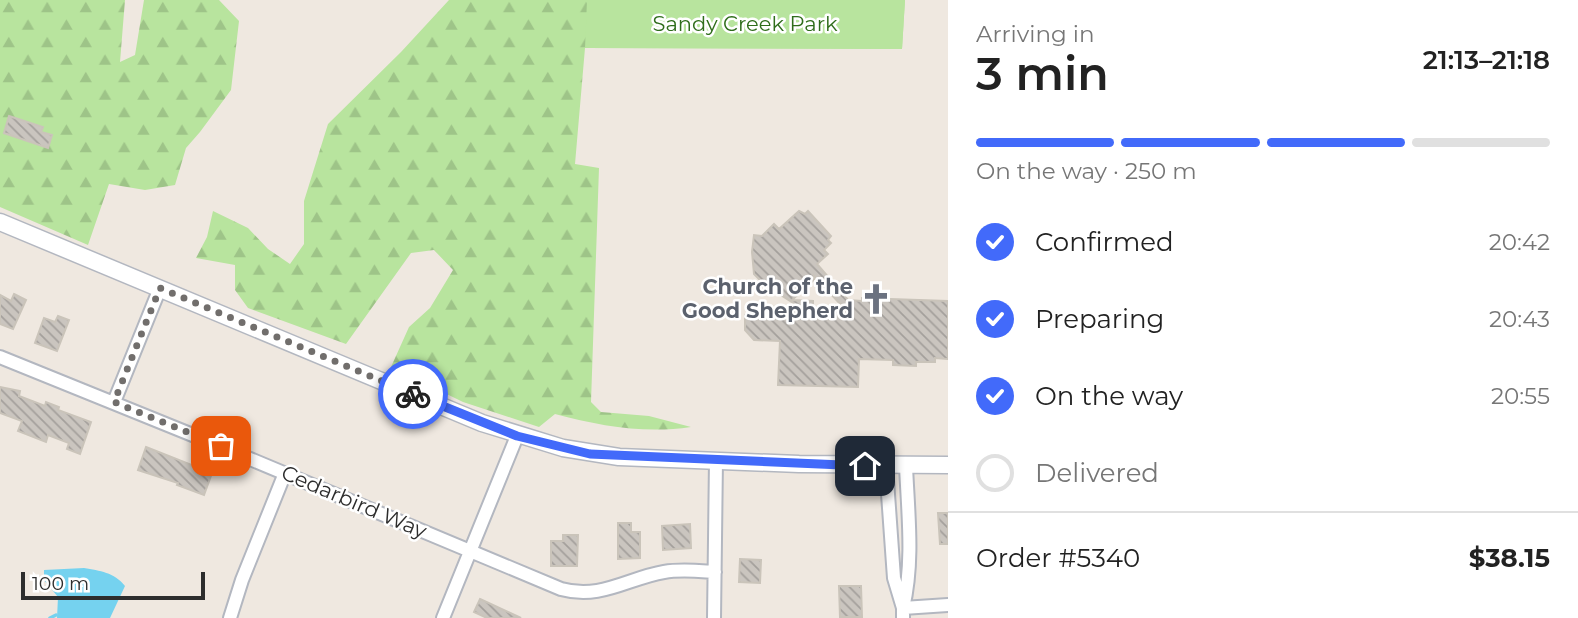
<!DOCTYPE html>
<html lang="en">
<head>
<meta charset="utf-8">
<style>
  body { margin:0; font-family:Montserrat,sans-serif; background:#f2f2f2; color:#222; height:100vh; display:flex; flex-direction:column; font-size:26px; white-space:nowrap }
  * { box-sizing:border-box; margin:0 }
  p { font-size:23px; color:#767676 }
  .icon { flex:none; width:38px; height:38px; fill:none; stroke:currentColor; stroke-width:2; stroke-linecap:round; stroke-linejoin:round }
  .map { position:relative; flex:1; overflow:hidden }
  .sheet { display:flex; flex-direction:column; background:#fff; width:630px }
  .sheet>* { flex:none }
  .scale { position:absolute; left:21px; bottom:18px; width:184px; box-sizing:border-box; padding-left:7px; border:4px solid #2d2d2d; border-top:0; font-size:19px; line-height:24px; white-space:nowrap; color:#2d2d2d; -webkit-text-stroke:5px #fff; paint-order:stroke }
  .pin { position:absolute; display:grid; place-items:center; width:60px; height:60px; color:#fff; margin:-30px; border-radius:14px; box-shadow:0 4px 10px #0006 }
  .courier { position:absolute; display:grid; place-items:center; width:70px; height:70px; margin:-35px; border:5px solid #426afa; border-radius:50%; background:#fff; color:#222; box-shadow:0 2px 9px #0007 }
  .overview em { font-style:normal; font-weight:600 }
  .overview div { display:flex; flex-direction:column-reverse }
  .overview { display:flex; align-items:center; justify-content:space-between; height:119px; padding:0 28px }
  h1 { font-size:46px; font-weight:600; line-height:52px }
  .bar { display:grid; grid-template-columns:repeat(4,1fr); gap:10px 7px; align-content:center; height:84px; padding:0 28px }
  .bar i { height:9px; border-radius:5px; background:#e0e0e0 }
  .bar .on { background:#426afa }
  .bar p { grid-column:span 4 }
  .line { display:flex; align-items:center; gap:18px; padding:0 28px; border-top:2px solid #e0e0e0 }
  .line div { flex:1 }
  ol { padding:0 28px; list-style:none }
  li { display:flex; align-items:center; gap:21px; height:77px }
  li p { margin-inline-start:auto }
  li .icon { padding:7px; border-radius:50%; background:#426afa; color:#fff; stroke-width:4 }
  li:last-child { color:#767676 }
  li i { width:38px; height:38px; border:4px solid #e0e0e0; border-radius:50% }
  main { display:flex; flex:1; min-height:0 }
  .map>svg:first-child { display:block }
  .forest { fill:url(#forest-firs) }
  .park { fill:#b8e49e }
  .water { fill:#75d2ef }
  .lines { fill:none; stroke-linecap:round; stroke-linejoin:round }
  .stream { stroke:#75d2ef; stroke-width:3.5 }
  .building { fill:url(#building-back-hatch); stroke:#cac4ba; stroke-width:2; fill-rule:evenodd }
  .minor-casing { stroke:#b3b7c0; stroke-width:16 }
  .tertiary-casing { stroke:#b3b7c0; stroke-width:19 }
  .minor { stroke:#fff; stroke-width:12 }
  .tertiary { stroke:#fff; stroke-width:16 }
  .done { stroke:#716e6c; stroke-width:7; stroke-dasharray:0 12.6 }
  .route { stroke:#426afa; stroke-width:9 }
  .labels { text-anchor:middle; stroke-width:5; stroke-linejoin:round; paint-order:stroke }
  .park-label { font-size:21px; fill:#2f6d1b; stroke:#fff }
  .worship-label { font-size:21px; font-weight:bold; fill:#5b616d; stroke:#fff; text-anchor:end }
  .street-label { font-size:21px; fill:#2d2d2d; stroke:#fff }
</style>
</head>
<body>
<main>
<div class="map">
<svg width="948" height="618" viewBox="0 0 948 618">
  <defs>
    <pattern id="forest-firs" width="22" height="20" patternUnits="userSpaceOnUse" patternTransform="scale(1.75)"><rect width="22" height="20" fill="#b8e49e"/><path d="M5 1l3.5 6h-7zM16 11l3.5 6h-7z" fill="#9ec488"/></pattern>
    <pattern id="building-back-hatch" width="6" height="6" patternUnits="userSpaceOnUse" patternTransform="scale(1.75)"><rect width="6" height="6" fill="#cac5bf"/><path d="M-1 5l2 2M0 0l6 6M5-1l2 2" fill="none" stroke="#a4a09c"/></pattern>
  </defs>
  <rect width="100%" height="100%" fill="#efe8e0"/>
  <path class="forest" d="M0,0H125L120,62L135,55L144,0H219L239,21L231,90L200,132L186,148L175,185L145,190L109,184L88,245L0,207Z
    M449,0H905L902,49L585,48L575,164L599,168L591,402L601,412L649,416L691,427C645,434 600,426 555,414L539,427L463,402L391,367L409,327L430,308L453,270L434,250L411,253L346,344L248,308L235,290V265L196,258L207,237L213,211L248,228L268,249L290,264L304,244V201L328,124L401,52Z"/>
  <path class="park" d="M587,0H905L902,49L585,48Z"/>
  <path class="water" d="M84,568C100,571 114,572 125,586L110,618H57L58,597L44,580V570Z"/>
  <g class="lines">
    <path class="stream" d="M50,618L56,615"/>
  </g>
  <path class="building" d="M9,116L43,127L41,132L52,135L48,148L4,133Z
    M799,211L805,214L808,211L831,236L828,240L831,243L824,250L828,254L817,264L848,300L862,301V298L948,301V359L935,358V362H916V366L893,365V360L859,359L858,387L778,385L780,341L754,340L745,330V315L755,306L801,308L765,285L754,274L752,252L754,235L762,236L774,224L779,229ZM814,276L843,307L844,308L813,307V301L792,300L814,280Z
    M14,294L26,300L13,329L0,324V295L11,301Z
    M58,316L69,320L57,351L35,343L44,318L55,322Z
    M0,387L20,391L19,396L45,406L46,402L59,407L58,410L91,422L80,454L67,449L69,443L48,435L46,442L18,431L22,421L0,413Z
    M146,447L212,473L204,495L177,485L178,483L138,470Z
    M938,513H948V544H940Z
    M618,523H631V532H640V558L618,559Z
    M690,524L691,548L663,550L662,526Z
    M563,535H578L577,566H551V541H563Z
    M740,559L761,560L760,583L739,582Z
    M839,586H861L862,617H840Z
    M480,599L521,618H487L474,612Z"/>
  <g class="lines">
    <defs>
      <path id="minor" d="M0,357L200,438L561,589C601,600 628,578 664,572C681,569 698,571 715,572
        M114,402L160,288
        M886,466L894,578L903,608V618
        M903,608C914,562 908,513 906,466
        M903,608L948,605
        M230,618L242,580L285,473
        M443,618L517,436
        M714,618L716,460"/>
      <path id="tertiary" d="M0,222L482,423L563,448L619,457L799,464L948,465"/>
    </defs>
    <use href="#minor" class="minor-casing"/>
    <use href="#tertiary" class="tertiary-casing"/>
    <use href="#minor" class="minor"/>
    <use href="#tertiary" class="tertiary"/>
  </g>
  <g class="lines">
    <path class="done" d="M221,446L114,402L160,288L413,394"/>
    <path class="route" d="M413,394L517,436L590,454L865,466"/>
  </g>
  <defs>
    <symbol id="church-bare" viewBox="-9 -9 18 18"><path d="M-1.2-6h2.4v3.5h3.3v2.4h-3.3V6h-2.4V-.1h-3.3v-2.4h3.3Z" fill="#6b7280" stroke="#fff" stroke-width="2.5" paint-order="stroke"/></symbol>
  </defs>
  <g fill-rule="evenodd">
    <use href="#church-bare" x="854" y="277" width="44" height="44"/>
  </g>
  <g class="labels">
    <g class="park-label">
      <text x="745" y="31">Sandy Creek Park</text>
    </g>
    <g class="worship-label">
      <text x="853" y="294">Church of the<tspan x="853" dy="24">Good Shepherd</tspan></text>
    </g>
    <g class="street-label">
      <text transform="translate(354 502) rotate(23)" y="7">Cedarbird Way</text>
    </g>
  </g>
</svg>
<div class="scale">100 m</div>
<div class="pin" style="left:221px;top:446px;background:#ea580c"><svg class="icon" aria-label="bag" viewBox="0 0 24 24"><path d="M5 8h14l-1 12H6zM9 8a3 3 0 0 1 6 0"/></svg></div>
<div class="pin" style="left:865px;top:466px;background:#1f2937"><svg class="icon" aria-label="home" viewBox="0 0 24 24"><path d="M3 11l9-7 9 7M6 9v11h12V9"/></svg></div>
<div class="courier" style="left:413px;top:394px"><svg class="icon" aria-label="bike" viewBox="0 0 24 24"><circle cx="6" cy="16" r="4"/><circle cx="18" cy="16" r="4"/><path d="M6 16l4-8h5l3 8M10 8l3 8H6M13 5h3"/></svg></div>
</div>
<section class="sheet">
<div class="overview"><div><h1>3 min</h1><p>Arriving in</p></div><em>21:13–21:18</em></div>
<div class="bar"><i class="on"></i><i class="on"></i><i class="on"></i><i></i><p>On the way · 250 m</p></div>
<ol>
<li><svg class="icon" aria-label="check" viewBox="0 0 24 24"><path d="M5 12l5 5 9-10"/></svg>Confirmed<p>20:42</p></li>
<li><svg class="icon" aria-label="check" viewBox="0 0 24 24"><path d="M5 12l5 5 9-10"/></svg>Preparing<p>20:43</p></li>
<li><svg class="icon" aria-label="check" viewBox="0 0 24 24"><path d="M5 12l5 5 9-10"/></svg>On the way<p>20:55</p></li>
<li><i></i>Delivered</li>
</ol>
<div class="line" style="height:91px"><div>Order #5340</div><b>$38.15</b></div>
</section>
</main>
</body>
</html>
